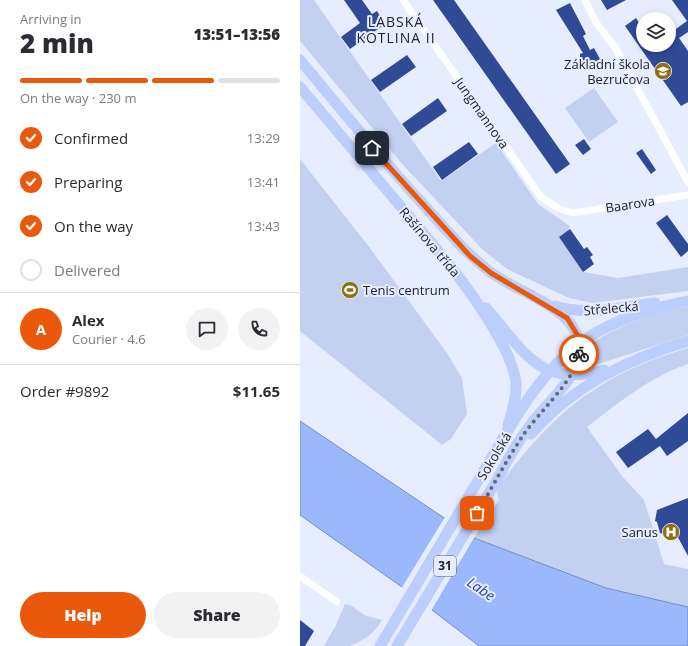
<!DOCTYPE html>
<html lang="en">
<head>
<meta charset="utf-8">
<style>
  body { margin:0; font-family:"Open Sans",sans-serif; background:#f2f2f3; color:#2b2b33; height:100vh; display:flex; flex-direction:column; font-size:15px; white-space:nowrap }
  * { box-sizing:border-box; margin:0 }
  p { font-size:13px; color:#7c7c81 }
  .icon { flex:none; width:22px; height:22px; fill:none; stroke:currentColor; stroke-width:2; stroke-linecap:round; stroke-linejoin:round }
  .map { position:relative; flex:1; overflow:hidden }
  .side { display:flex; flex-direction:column; background:#fff; width:300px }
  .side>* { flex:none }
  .controls { position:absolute; left:336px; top:12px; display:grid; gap:8px }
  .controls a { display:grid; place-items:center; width:40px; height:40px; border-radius:50%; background:#fff; box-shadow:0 2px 6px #0003; font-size:20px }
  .pin { position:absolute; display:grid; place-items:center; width:34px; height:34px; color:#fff; margin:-17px; border-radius:8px; box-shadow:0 2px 6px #0006 }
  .courier { position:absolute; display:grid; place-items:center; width:40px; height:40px; margin:-20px; border:3px solid #ea580c; border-radius:50%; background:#fff; color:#222; box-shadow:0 1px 5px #0007 }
  .overview em { font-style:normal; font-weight:800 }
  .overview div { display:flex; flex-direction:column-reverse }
  .overview { display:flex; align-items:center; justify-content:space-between; height:68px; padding:0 20px }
  h1 { font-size:26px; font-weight:800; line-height:30px }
  .bar { display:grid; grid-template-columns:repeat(4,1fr); gap:6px 4px; align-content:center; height:48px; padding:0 20px }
  .bar i { height:5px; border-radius:3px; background:#e1e1e2 }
  .bar .current { background:#ea580c }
  .bar p { grid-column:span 4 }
  .line { display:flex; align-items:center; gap:10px; padding:0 20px; border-top:1px solid #e1e1e2 }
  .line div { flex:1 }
  .round { display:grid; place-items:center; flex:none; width:42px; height:42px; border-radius:21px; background:#f2f2f3 }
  ol { padding:0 20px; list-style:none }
  li { display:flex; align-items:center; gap:12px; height:44px }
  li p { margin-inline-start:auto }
  li .icon { padding:4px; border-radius:50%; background:#ea580c; color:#fff; stroke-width:4 }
  li:last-child { color:#7c7c81 }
  li i { width:22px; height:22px; border:2px solid #e1e1e2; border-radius:50% }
  .action { display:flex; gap:8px; margin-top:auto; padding:8px 20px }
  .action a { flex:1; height:46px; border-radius:24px; background:#ea580c; color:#fff; font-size:16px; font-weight:800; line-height:46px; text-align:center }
  .action a+a { background:#f2f2f3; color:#2b2b33 }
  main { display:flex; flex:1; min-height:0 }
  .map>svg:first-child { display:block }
  .green { fill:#c3d1f1 }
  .water { fill:#9cb8fc; stroke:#778cbe }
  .pier { fill:#e5edff }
  .building { fill:#314a96 }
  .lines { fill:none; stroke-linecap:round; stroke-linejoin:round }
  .minor { stroke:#fff; stroke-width:7 }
  .primary { stroke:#bccefb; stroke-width:11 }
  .done { stroke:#656a78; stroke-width:4; stroke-dasharray:0 7.2 }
  .route { stroke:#ea580c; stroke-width:5 }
  .labels { text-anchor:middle; stroke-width:4; stroke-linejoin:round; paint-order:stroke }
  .shield { fill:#e5edff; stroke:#5b606d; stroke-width:1 }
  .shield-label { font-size:12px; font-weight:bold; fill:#20242f }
  .poi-label { font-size:13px; fill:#20242f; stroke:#e5edff; text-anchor:end }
  .street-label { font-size:13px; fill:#20242f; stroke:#e5edff }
  .neighbourhood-label { font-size:14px; letter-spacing:1px; fill:#20242f; stroke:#e5edff }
  .water-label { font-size:14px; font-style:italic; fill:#233e9d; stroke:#e5edff }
</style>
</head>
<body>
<main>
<section class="side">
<div class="overview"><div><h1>2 min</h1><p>Arriving in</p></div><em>13:51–13:56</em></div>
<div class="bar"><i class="current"></i><i class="current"></i><i class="current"></i><i></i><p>On the way · 230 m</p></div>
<ol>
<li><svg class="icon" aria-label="check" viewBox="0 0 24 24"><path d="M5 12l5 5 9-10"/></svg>Confirmed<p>13:29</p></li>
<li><svg class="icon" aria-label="check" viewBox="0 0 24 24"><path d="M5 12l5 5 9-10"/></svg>Preparing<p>13:41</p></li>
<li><svg class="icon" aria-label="check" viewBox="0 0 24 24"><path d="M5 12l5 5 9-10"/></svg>On the way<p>13:43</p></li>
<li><i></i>Delivered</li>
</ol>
<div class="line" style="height:72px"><b class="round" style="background:#ea580c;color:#fff">A</b><div><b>Alex</b><p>Courier · 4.6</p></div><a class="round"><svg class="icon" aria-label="chat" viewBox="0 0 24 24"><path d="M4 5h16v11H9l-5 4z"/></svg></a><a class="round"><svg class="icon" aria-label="phone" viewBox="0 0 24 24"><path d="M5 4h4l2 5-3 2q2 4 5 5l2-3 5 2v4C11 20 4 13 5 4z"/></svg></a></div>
<div class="line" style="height:52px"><div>Order #9892</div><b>$11.65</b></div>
<div class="action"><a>Help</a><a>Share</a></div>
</section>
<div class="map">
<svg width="388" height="646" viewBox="0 0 388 646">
  <rect width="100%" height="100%" fill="#e5edff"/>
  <path class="green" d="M0,0H14L141,181L196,143L238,204L270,226L268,230L259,237L283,272L318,278L388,267V291L293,303L269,298L207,269L183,250L103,165L0,41Z
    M294,88L318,122L289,142L265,108Z
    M0,159L70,248L147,353L162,378L167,414L151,439L142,445L0,331Z
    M388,307V335L283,369L286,356V347C315,327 352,312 388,307Z
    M388,348V364C350,377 318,403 287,427L322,476L344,500L364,564L388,569V607L306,588L174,538L199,500L196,490C250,415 298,374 388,348Z
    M45,604L52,606L64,615L82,620C76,632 62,642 49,646C42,646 31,646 24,646L36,625Z"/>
  <path class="water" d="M0,421L174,538L306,588L388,607V646H179L102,587L0,515Z"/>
  <path class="pier" d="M145,517L175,536L131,611L101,589Z"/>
  <path class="building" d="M44,0H62L72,14L77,11L85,24L50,49L41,37L60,23Z
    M133,0H154L270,164L256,174Z
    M301,0H326L307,10Z
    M372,0H388V32L379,38L388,51V102L381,106L325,26L336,18L343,29V45H369V34L387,21Z
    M270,3L286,34L283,36L290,50L294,48L300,59L286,68L280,57V54L283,53L256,10Z
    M107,55L116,67L80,92L71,80Z
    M138,98L147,111L111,136L102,124Z
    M284,139L291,149L283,155L275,145Z
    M169,142L178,154L142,180L133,167Z
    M342,149L356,170L351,174L336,153Z
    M367,215L388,244V251L381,257L356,223Z
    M270,229L284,249L287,247L293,255L290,257L294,264L283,272L259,237Z
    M388,413V441L367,456L360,446L328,468L316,452L348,429L356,439Z
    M388,498V556L374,530L369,536L360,533L357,522L355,521L357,510Z
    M0,620L14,631L5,646H0Z"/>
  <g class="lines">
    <path class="minor" d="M103,0L241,197L258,208L272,213L388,195
      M285,0L297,24L315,47L388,182
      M0,576L37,602"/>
    <path class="primary" d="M0,60C40,108 79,156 121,202C143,226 163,251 189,271C218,294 280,307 280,351C279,378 244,405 229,427C217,442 208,459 199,476
      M0,87L145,259C167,287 213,349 216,383C217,397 212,412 208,425
      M255,306C287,316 322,307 355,303
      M186,308C223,350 240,389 304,370
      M231,434C273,386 328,359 388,341
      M80,646C114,589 148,531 182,474C210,428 235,377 279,344C311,320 349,309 388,301
      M97,646L203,470"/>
  </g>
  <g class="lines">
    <path class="done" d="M177,513C193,486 207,459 224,434C239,412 277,378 279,354"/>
    <path class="route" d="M72,148L170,256L191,273L267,318L278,336L279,354"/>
  </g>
  <defs>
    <symbol id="school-disc" viewBox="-11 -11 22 22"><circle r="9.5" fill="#8f6f13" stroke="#e5edff"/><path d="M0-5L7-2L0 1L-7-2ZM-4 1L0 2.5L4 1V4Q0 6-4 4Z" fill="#fff"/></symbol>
    <symbol id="stadium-disc" viewBox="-11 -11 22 22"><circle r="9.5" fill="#8f6f13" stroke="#e5edff"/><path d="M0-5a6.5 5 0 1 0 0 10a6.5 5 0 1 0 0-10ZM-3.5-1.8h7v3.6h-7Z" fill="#fff"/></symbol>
    <symbol id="hospital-disc" viewBox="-11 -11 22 22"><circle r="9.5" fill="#8f6f13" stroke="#e5edff"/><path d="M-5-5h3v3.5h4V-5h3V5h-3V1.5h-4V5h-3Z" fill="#fff"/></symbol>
  </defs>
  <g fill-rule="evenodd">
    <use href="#school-disc" x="353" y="61" width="20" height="20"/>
    <use href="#stadium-disc" x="40" y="280" width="20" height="20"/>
    <use href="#hospital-disc" x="361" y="522" width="20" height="20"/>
  </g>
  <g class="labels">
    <rect class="shield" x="134" y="556" width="22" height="20" rx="3"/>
    <g class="shield-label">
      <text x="145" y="570">31</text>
    </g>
    <g class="poi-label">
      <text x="350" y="69">Základní škola<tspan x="350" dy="15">Bezručova</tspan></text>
      <text x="63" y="295" text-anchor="start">Tenis centrum</text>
      <text x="358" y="537">Sanus</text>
    </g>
    <g class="street-label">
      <text transform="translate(182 113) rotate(55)" y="5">Jungmannova</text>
      <text transform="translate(330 204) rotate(-9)" y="5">Baarova</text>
      <text transform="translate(130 242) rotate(50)" y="5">Rašínova třída</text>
      <text transform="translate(311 308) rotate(-5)" y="5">Střelecká</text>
      <text transform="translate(194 456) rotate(-59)" y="5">Sokolská</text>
    </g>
    <g class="neighbourhood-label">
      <text x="96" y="27">LABSKÁ<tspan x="96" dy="16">KOTLINA II</tspan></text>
    </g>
    <g class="water-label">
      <text transform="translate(181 589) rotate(34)" y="5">Labe</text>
    </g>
  </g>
</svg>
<div class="controls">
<a><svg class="icon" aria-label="layers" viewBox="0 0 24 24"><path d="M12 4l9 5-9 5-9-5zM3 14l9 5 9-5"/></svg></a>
</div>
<div class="pin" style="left:177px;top:513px;background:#ea580c"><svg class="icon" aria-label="bag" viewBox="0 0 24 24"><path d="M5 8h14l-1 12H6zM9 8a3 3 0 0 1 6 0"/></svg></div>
<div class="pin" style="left:72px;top:148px;background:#1f2937"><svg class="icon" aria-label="home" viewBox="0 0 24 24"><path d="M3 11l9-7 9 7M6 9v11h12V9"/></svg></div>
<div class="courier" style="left:279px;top:354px"><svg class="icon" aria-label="bike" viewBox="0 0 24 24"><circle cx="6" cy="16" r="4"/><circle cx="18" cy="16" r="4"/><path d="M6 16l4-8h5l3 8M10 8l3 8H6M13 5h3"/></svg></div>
</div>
</main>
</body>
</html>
